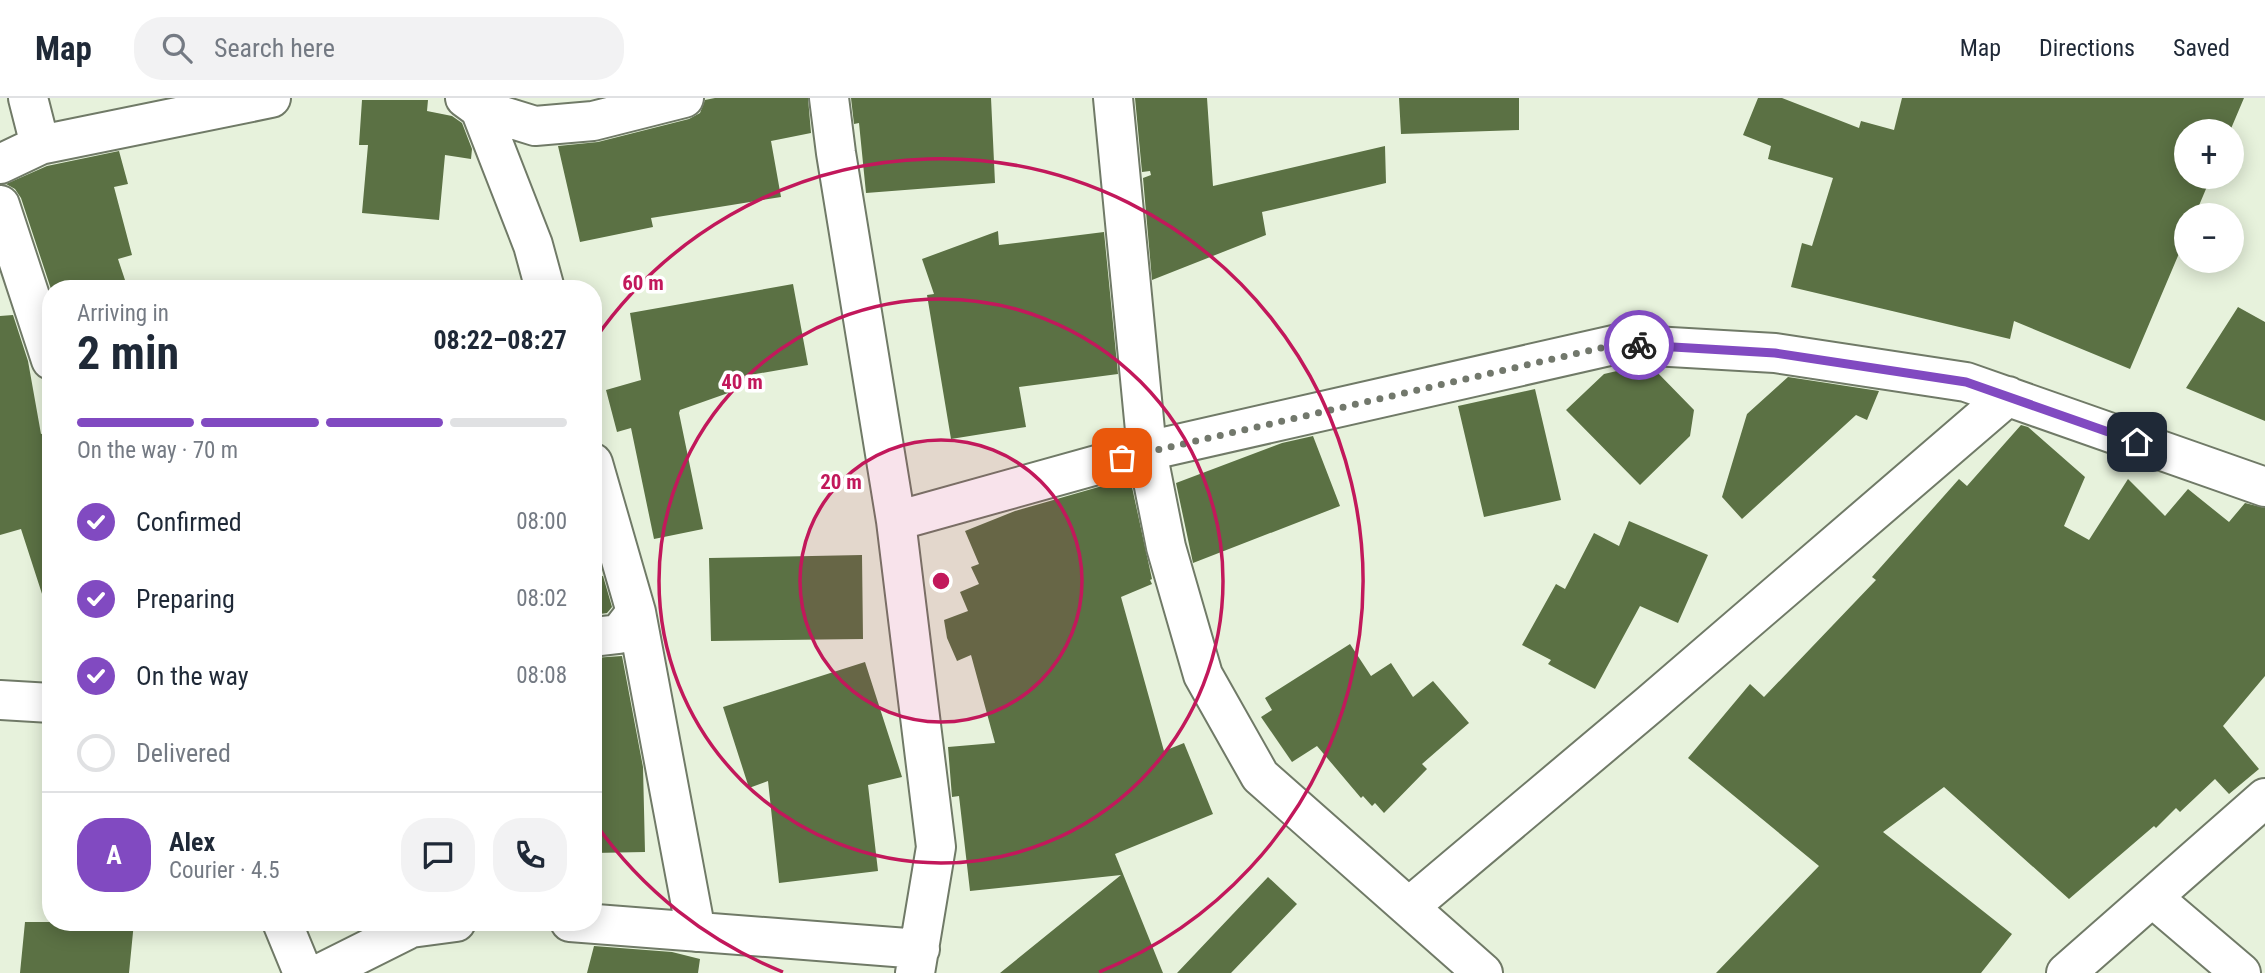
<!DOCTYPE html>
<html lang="en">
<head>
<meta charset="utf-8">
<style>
  body { margin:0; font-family:"Roboto Condensed",sans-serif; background:#f2f2f3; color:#1f2937; height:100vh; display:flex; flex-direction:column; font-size:26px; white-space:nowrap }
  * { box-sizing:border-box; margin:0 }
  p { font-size:23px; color:#747a83 }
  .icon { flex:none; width:38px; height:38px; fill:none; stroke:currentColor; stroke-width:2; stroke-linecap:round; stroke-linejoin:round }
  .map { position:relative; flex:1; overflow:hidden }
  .panel { position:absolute; left:42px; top:182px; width:560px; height:651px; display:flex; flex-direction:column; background:#fff; border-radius:28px; box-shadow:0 4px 18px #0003 }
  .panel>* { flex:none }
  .buttons { position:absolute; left:2174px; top:21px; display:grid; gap:14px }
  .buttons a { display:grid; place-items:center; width:70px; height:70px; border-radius:50%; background:#fff; box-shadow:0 4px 18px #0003; font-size:35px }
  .pin { position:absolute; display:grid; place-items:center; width:60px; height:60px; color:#fff; margin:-30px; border-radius:14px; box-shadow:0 4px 10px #0006 }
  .courier { position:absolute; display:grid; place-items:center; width:70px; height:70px; margin:-35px; border:5px solid #814ac1; border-radius:50%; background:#fff; color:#222; box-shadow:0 2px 9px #0007 }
  .overview em { font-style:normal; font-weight:700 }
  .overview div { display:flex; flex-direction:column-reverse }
  .overview { display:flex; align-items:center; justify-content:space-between; height:119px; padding:0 35px }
  h1 { font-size:46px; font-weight:700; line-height:52px }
  .bar { display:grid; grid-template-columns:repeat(4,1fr); gap:10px 7px; align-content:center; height:84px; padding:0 35px }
  .bar i { height:9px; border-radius:5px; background:#e0e1e3 }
  .bar .on { background:#814ac1 }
  .bar p { grid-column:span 4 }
  .line { display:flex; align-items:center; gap:18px; padding:0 35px; border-top:2px solid #e0e1e3 }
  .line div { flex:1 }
  .round { display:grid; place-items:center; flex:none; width:74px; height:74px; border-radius:28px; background:#f2f2f3 }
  ol { padding:0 35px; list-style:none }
  li { display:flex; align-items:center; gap:21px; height:77px }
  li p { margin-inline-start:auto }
  li .icon { padding:7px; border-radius:50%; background:#814ac1; color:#fff; stroke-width:4 }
  li:last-child { color:#747a83 }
  li i { width:38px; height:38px; border:4px solid #e0e1e3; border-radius:50% }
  header { display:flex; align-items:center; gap:42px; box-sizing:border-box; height:98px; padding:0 35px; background:#fff; border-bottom:2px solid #e0e1e3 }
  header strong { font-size:33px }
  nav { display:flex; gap:38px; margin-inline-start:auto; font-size:24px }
  .search { width:490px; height:63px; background:#f2f2f3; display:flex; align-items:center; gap:18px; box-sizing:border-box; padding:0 24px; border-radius:28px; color:#747a83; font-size:26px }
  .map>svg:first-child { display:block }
  .building { fill:#5b7144 }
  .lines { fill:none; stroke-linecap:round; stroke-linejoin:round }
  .street-casing { stroke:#707a67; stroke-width:42 }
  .street { stroke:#fff; stroke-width:38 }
  .done { stroke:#72786c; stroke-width:7; stroke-dasharray:0 12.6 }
  .route { stroke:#814ac1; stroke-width:9 }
  .ring { fill:none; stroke:#c2185b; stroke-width:3.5 }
  .centre { fill:#c2185b; stroke:#fff; stroke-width:3.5 }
  .ring-label { font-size:21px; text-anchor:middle; font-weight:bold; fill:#c2185b; stroke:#fff; stroke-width:7; stroke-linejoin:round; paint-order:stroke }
</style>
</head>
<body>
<header>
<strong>Map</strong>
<div class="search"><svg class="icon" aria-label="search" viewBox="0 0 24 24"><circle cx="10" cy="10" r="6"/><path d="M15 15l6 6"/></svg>Search here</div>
<nav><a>Map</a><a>Directions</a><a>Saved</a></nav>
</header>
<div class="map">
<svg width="2265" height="875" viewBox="0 0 2265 875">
  <rect width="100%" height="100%" fill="#e7f2dc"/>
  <path class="building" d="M715,0H808L811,35L771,43L781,99L651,120L653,129L580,144L558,48L598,44L689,21L700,15L705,2Z
    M851,0H991L995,85L866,95L859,25L854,26Z
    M1135,0H1207L1213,88L1385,48L1386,85L1262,114L1266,137L1152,182L1143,80L1151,77L1150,73L1142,74Z
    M1399,0H1519V32L1401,36Z
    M1758,0H1782L1859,30L1861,23L1894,32L1902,0H2244L2230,33H2186V79H2211L2195,117H2186V139L2130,271L2014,223L2010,241L1791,189L1802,145L1812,148L1833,80L1768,61L1771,48L1743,37Z
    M362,2H428L427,13L452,18L462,25L472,51L471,61L445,57L439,122L362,115L368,47H359Z
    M119,53L128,86L114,89L132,157L118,161L128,191H51L21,100L15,91L6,86L47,68Z
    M998,133L999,147L1104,134L1118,276L1019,289L1026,329L951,341L927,197L934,196L922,161Z
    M793,186L808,267L727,281L731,294L680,312L679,315L703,431L654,441L631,330L617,334L606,292L641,282L630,215Z
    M2238,209L2265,224V323L2186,290Z
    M13,217L28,263L41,336L51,334V498L43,499L21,431L0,437V218Z
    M1634,269L1653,270L1694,312L1690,338L1640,387L1566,312L1604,276Z
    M1788,279L1879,293L1867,322L1856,317L1742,421L1722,399L1747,316Z
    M1535,291L1561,402L1484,419L1458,308Z
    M2021,327L2028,329L2085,379L2064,428L2089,442L2128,381L2165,418L2188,391L2229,424L2245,405L2265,410V578L2223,628L2259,671L2229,696L2215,681L2180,714L2176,710L2156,730L2154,728L2069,801L1944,689L1883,734L2012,836L1981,875H1716L1819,768L1688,660L1750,586L1764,599L1876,482L1872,479L1959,381L1967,388Z
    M1313,338L1340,408L1193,465L1176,385L1282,345Z
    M1130,380L1152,481L1150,482L1152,486L1121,499L1164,653L1184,645L1213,716L1115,756L1163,875H1000L1121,777L970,793L959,698L952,699L948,649L995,645L971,557L957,563L947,540L944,522L968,513L960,494L979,486L971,469L979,466L965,433L1015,413Z
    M1629,423L1708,457L1678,525L1640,508L1595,591L1548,566L1551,562L1522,547L1556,486L1565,491L1594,435L1619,448Z
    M862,457L863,541L711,543L709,460Z
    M603,478L612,509L607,515L593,517V479Z
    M1350,546L1371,578L1391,565L1413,599L1433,583L1469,625L1422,666L1427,671L1384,715L1375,705L1372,708L1363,698L1361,700L1317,648L1292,664L1261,619L1272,612L1265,600Z
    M622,558L643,669L645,754L593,755V560Z
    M865,564L902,679L868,687L878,773L779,785L768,683L749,690L723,609Z
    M1268,779L1297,806L1231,875H1177Z
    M25,824H134L129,875H20Z
    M594,848L672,854L700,861L698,875H587Z"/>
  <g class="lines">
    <defs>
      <path id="street" d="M28,0L40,47
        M465,0L480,11L535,28L593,23L684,0
        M481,0L480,11L533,147L545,191
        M829,0L836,55L896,423L936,749L915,875
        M1113,0L1147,353L1166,449L1203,577L1260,678L1483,875
        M0,66L40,47L271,0
        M0,107L51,262
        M593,365L636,514L696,834
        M896,423L1147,353L1618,246L1775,255L1966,284L2265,389
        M593,539L619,536L636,514
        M0,602L51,605
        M2153,800L2241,875
        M1409,809L1650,606L2008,298
        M282,824L303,875
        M570,824L920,851
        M321,875L411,830L456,824
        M2066,875L2265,700"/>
    </defs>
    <use href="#street" class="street-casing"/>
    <use href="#street" class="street"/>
  </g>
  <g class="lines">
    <path class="done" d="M1122,360L1618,246L1639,247"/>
    <path class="route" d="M1639,247L1775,255L1966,284L2137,344"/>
  </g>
  <circle cx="941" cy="483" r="141" fill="#c2185b" fill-opacity=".12"/>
  <g class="ring">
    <circle cx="941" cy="483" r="141"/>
    <circle cx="941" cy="483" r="282"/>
    <path d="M783 874A422 422 0 0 1 595 725M595 241A422 422 0 1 1 1099 874"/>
  </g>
  <circle cx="941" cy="483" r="10" class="centre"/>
  <g class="ring-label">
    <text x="643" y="192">60 m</text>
    <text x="742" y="291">40 m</text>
    <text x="841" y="391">20 m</text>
  </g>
</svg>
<div class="buttons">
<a>+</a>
<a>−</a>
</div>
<div class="pin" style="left:1122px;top:360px;background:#ea580c"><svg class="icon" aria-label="bag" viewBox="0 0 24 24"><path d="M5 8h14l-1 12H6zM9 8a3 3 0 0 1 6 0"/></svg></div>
<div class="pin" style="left:2137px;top:344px;background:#1f2937"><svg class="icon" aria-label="home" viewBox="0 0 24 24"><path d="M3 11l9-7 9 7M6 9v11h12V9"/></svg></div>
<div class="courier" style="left:1639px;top:247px"><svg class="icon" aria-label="bike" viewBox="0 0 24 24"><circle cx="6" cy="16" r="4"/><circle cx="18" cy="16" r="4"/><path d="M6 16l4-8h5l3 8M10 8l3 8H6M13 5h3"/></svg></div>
<section class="panel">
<div class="overview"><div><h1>2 min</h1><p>Arriving in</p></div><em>08:22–08:27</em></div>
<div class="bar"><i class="on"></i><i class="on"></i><i class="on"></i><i></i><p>On the way · 70 m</p></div>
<ol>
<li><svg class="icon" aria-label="check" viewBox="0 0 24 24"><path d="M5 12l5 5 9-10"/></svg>Confirmed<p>08:00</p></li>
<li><svg class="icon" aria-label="check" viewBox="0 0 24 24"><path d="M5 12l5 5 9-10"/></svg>Preparing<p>08:02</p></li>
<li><svg class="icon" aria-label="check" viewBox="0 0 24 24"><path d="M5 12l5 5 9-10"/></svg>On the way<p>08:08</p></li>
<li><i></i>Delivered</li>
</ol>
<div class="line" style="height:126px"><b class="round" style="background:#814ac1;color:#fff">A</b><div><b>Alex</b><p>Courier · 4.5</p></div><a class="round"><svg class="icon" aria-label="chat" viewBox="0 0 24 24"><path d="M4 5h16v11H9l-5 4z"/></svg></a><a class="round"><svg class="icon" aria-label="phone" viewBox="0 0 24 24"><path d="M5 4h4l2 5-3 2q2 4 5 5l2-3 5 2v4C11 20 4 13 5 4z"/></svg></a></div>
</section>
</div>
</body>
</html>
